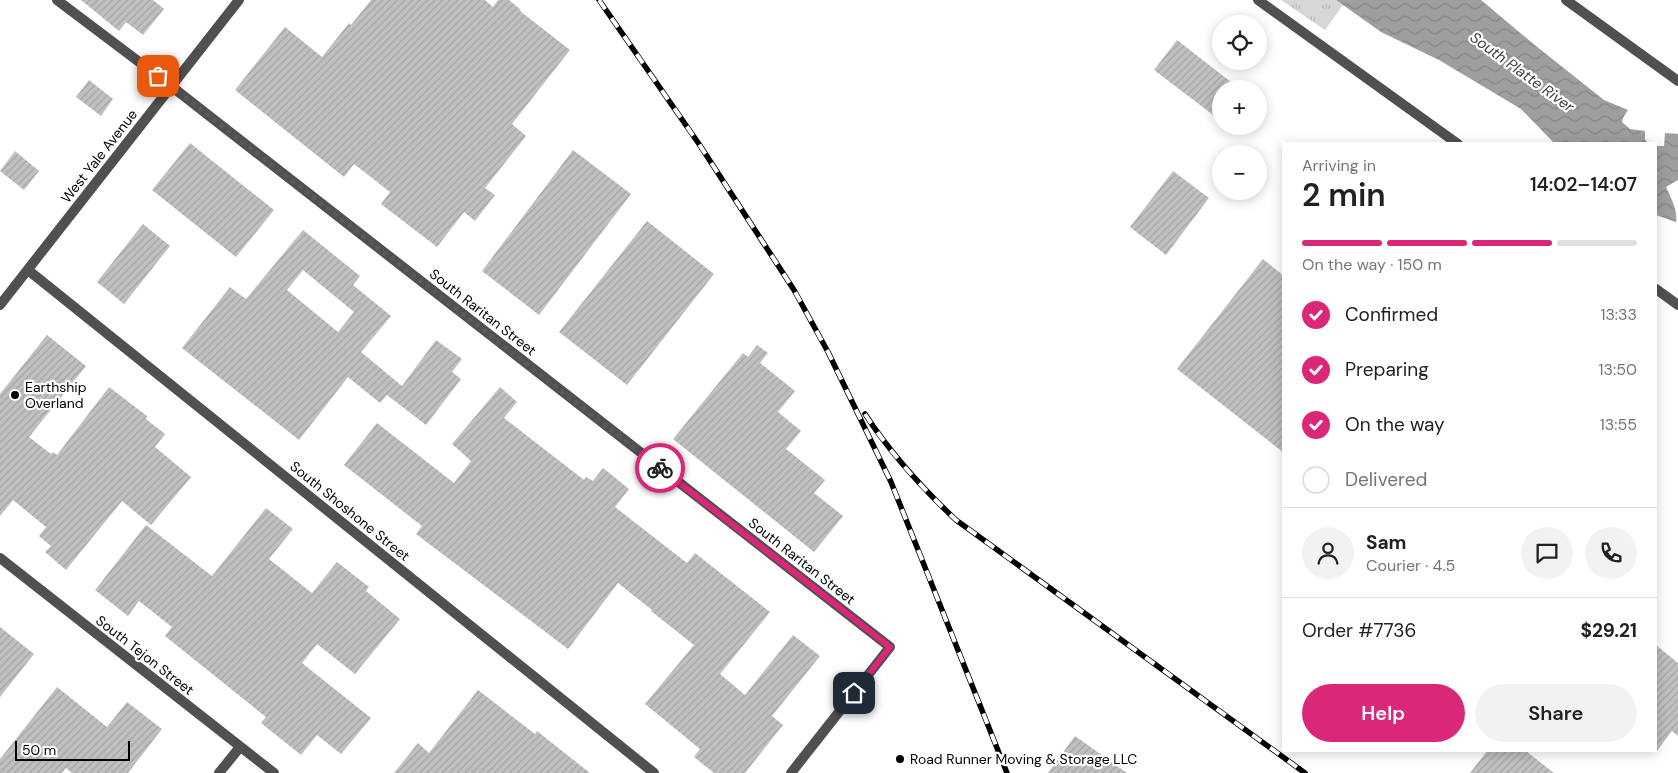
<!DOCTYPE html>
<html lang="en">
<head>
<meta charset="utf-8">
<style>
  body { margin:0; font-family:"DM Sans",sans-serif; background:#f2f2f2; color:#202124; height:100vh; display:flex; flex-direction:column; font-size:19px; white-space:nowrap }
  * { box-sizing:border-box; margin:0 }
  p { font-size:16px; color:#757577 }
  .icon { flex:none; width:28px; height:28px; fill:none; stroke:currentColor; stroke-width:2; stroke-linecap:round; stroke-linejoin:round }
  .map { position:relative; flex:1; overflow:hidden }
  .side { position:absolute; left:1282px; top:142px; width:375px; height:610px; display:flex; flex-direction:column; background:#fff; border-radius:0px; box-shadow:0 2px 12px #0003 }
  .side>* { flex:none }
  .controls { position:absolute; left:1212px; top:15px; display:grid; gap:10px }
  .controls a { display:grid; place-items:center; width:55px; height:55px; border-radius:50%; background:#fff; box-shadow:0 2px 12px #0003; font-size:25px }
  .scale { position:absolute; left:15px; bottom:12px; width:115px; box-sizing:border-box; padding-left:5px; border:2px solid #000; border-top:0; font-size:14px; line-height:18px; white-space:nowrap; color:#000; -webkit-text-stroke:4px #fff; paint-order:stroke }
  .pin { position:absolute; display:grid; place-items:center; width:42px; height:42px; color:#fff; margin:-21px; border-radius:10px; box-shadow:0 2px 8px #0006 }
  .courier { position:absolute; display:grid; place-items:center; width:50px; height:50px; margin:-25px; border:4px solid #db2777; border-radius:50%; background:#fff; color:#222; box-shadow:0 1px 6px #0007 }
  .summary em { font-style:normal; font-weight:600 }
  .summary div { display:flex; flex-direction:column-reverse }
  .summary { display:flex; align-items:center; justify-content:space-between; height:85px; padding:0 20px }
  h1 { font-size:32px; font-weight:600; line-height:38px }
  .bar { display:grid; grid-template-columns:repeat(4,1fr); gap:8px 5px; align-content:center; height:60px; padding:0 20px }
  .bar i { height:6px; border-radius:4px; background:#e0e0e0 }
  .bar .on { background:#db2777 }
  .bar p { grid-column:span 4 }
  .line { display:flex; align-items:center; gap:12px; padding:0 20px; border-top:1px solid #e0e0e0 }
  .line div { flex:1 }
  .round { display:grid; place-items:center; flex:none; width:52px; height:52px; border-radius:26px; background:#f2f2f2 }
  ol { padding:0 20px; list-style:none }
  li { display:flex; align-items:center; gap:15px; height:55px }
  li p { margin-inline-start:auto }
  li .icon { padding:5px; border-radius:50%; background:#db2777; color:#fff; stroke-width:4 }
  li:last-child { color:#757577 }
  li i { width:28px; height:28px; border:2px solid #e0e0e0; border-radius:50% }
  .button { display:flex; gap:10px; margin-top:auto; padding:10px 20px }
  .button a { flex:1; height:58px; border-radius:30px; background:#db2777; color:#fff; font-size:20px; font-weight:600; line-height:58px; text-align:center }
  .button a+a { background:#f2f2f2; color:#202124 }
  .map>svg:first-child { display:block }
  .grass { fill:url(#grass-tufts) }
  .water { fill:url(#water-waves) }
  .building { fill:url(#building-hatch); fill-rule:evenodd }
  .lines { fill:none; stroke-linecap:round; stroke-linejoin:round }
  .minor { stroke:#505050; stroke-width:10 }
  .tertiary { stroke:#505050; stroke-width:10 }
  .rail-casing { stroke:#000; stroke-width:5.5 }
  .rail { stroke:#fff; stroke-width:4; stroke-dasharray:11; stroke-linecap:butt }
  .done { stroke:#595959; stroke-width:5; stroke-dasharray:0 9 }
  .route { stroke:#db2777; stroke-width:6 }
  .poi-dot { fill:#000; stroke:#fff; stroke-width:2 }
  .labels { text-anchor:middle; stroke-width:4.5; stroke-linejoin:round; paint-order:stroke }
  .street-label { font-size:14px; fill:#000; stroke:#fff }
  .poi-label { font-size:14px; fill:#000; stroke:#fff; text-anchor:start }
  .water-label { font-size:15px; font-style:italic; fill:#3f3f3f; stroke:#fff }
</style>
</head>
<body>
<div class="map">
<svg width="1678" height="773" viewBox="0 0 1678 773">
  <defs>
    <pattern id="grass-tufts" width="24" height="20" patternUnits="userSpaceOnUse" patternTransform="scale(1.25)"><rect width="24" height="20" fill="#d7d7d7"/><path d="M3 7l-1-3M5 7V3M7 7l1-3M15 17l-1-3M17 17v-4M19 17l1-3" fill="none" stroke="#b7b7b7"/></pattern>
    <pattern id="water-waves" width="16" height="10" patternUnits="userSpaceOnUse" patternTransform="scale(1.25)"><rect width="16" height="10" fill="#9e9e9e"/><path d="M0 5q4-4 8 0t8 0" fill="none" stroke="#868686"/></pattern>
    <pattern id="building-hatch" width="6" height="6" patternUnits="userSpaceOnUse" patternTransform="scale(1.25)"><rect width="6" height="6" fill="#c0c0c0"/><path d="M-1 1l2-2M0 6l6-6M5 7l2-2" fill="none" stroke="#a3a3a3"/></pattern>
  </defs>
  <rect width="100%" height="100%" fill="#fff"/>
  <path class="grass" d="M1281,0H1336L1343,5L1325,30Z"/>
  <path class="water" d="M1336,0H1481L1536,46L1604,100L1628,110L1623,118L1622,122L1630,129L1645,131V139L1648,144H1555L1521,109L1439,60L1381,32Z
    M1665,133L1678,134V180L1666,187C1671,198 1678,211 1676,222L1656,215V146H1664Z"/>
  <path class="building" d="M81,0H153L164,9L143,35L126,22L119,31Z
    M371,0H485L493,7L498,0H509L521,10L520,11L570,50L512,124L526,136L485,188L495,195L475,221L464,212L437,247L381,204L390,192L354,164L344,177L235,90L285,27L322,57L349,23L351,25Z
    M1177,40L1240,89H1221V121L1154,70Z
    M89,80L113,99L101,116L76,97Z
    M190,143L274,210L236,257L152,190Z
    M573,150L631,194L539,315L482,271Z
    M15,151L39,171L24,190L0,171Z
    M1173,171L1209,198L1166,255L1130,227Z
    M647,221L714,274L627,385L559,332Z
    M143,224L170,246L124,304L97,282Z
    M303,230L360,276L353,285L391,316L361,352L402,386L436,340L462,359L452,372L461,379L426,425L387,395L380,403L348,377L299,440L182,348L230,287L246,299ZM303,270L354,312L338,332L287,290Z
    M1263,259L1284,276V453L1177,369Z
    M47,335L86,366L29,437L51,454L53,452L57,455L109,387L147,416L146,419L165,434L155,447L191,477L151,525L122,501L66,570L45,552L51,546L39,536L46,527L13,500L0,516V394Z
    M757,345L768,353L760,363L795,391L778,412L801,431L786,449L825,480L814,493L843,516L814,552L673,439L743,353L748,357Z
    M500,387L517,402L504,418L584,480L586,477L593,481L603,468L629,489L615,507L687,563L695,553L770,612L720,674L745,695L793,635L820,656L772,716L783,725L745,773H714L694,757L700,749L645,704L694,645L651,611L652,610L618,583L568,649L416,534L422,526L344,465L377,423L454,483L471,461L452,444Z
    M266,508L293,529L269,559L312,593L337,562L369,587L366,591L400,619L355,674L317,644L302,663L371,718L341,754L317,735L301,755L261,723L266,717L165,636L172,627L139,601L128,616L95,590L146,525L212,576Z
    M0,627L34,654L0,697Z
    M1656,645L1678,663V736L1672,731L1656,752Z
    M57,687L107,727L127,702L162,729L128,773H72L66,768L62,773H0V759Z
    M478,690L535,734L537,731L590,773H394L418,743L429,753Z
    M1075,736L1127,773H1048Z
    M1487,751H1526L1554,773H1470Z"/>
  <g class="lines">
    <path class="minor" d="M57,0L171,86L890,647L791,773
      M1566,0L1678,81
      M28,270L654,773
      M0,305L239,0
      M0,558L274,773
      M219,773L240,747"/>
    <path class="tertiary" d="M1258,0L1458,144
      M1656,289L1678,305"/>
    <defs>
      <path id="rail" d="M599,0L699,144L794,290L828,352L891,482L1007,773
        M865,414C891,454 921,487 956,520L1305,773"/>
    </defs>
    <use href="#rail" class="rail-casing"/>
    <use href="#rail" class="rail"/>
  </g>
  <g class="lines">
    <path class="done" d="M158,76L660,468"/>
    <path class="route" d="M660,468L890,647L854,693"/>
  </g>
  <g class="poi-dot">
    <circle cx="15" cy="395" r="5"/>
    <circle cx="900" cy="759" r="5"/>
  </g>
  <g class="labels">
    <g class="street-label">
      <text transform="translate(99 156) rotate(-52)" y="5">West Yale Avenue</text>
      <text transform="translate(483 312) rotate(38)" y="5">South Raritan Street</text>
      <text transform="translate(350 511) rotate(39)" y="5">South Shoshone Street</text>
      <text transform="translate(802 561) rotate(38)" y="5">South Raritan Street</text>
      <text transform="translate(145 655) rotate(38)" y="5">South Tejon Street</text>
    </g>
    <g class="poi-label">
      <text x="25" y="392">Earthship<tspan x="25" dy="16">Overland</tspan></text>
      <text x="910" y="764">Road Runner Moving &amp; Storage LLC</text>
    </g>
    <g class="water-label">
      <text transform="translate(1522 72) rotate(36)" y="5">South Platte River</text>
    </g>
  </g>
</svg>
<div class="controls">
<a><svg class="icon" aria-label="locate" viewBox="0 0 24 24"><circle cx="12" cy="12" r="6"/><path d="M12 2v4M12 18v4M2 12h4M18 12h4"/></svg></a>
<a>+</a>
<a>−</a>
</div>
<div class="scale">50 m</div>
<div class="pin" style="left:158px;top:76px;background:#ea580c"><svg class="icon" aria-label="bag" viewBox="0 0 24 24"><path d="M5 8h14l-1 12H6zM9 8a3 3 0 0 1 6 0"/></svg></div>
<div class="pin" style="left:854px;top:693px;background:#1f2937"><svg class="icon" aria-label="home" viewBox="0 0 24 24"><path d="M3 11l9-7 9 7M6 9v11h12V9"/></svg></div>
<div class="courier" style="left:660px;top:468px"><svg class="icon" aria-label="bike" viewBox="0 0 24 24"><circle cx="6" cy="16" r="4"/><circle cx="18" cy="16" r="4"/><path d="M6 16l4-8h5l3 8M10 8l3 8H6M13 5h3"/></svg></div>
<section class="side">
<div class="summary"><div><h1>2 min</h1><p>Arriving in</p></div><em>14:02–14:07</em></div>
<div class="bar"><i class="on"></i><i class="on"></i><i class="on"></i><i></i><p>On the way · 150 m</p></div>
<ol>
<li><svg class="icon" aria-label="check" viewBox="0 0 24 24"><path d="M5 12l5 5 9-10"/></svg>Confirmed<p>13:33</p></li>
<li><svg class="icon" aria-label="check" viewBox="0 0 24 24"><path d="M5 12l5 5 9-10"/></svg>Preparing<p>13:50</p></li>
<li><svg class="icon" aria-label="check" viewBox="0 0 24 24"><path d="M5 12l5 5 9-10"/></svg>On the way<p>13:55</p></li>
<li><i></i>Delivered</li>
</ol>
<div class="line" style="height:90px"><a class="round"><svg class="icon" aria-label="person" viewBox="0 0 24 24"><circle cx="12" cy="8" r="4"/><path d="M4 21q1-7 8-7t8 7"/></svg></a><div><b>Sam</b><p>Courier · 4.5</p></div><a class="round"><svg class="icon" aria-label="chat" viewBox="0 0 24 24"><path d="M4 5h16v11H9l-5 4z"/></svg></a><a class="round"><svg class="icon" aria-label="phone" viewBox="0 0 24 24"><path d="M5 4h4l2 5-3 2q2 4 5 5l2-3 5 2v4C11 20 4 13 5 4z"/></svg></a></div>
<div class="line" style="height:65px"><div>Order #7736</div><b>$29.21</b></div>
<div class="button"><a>Help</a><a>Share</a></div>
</section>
</div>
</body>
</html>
